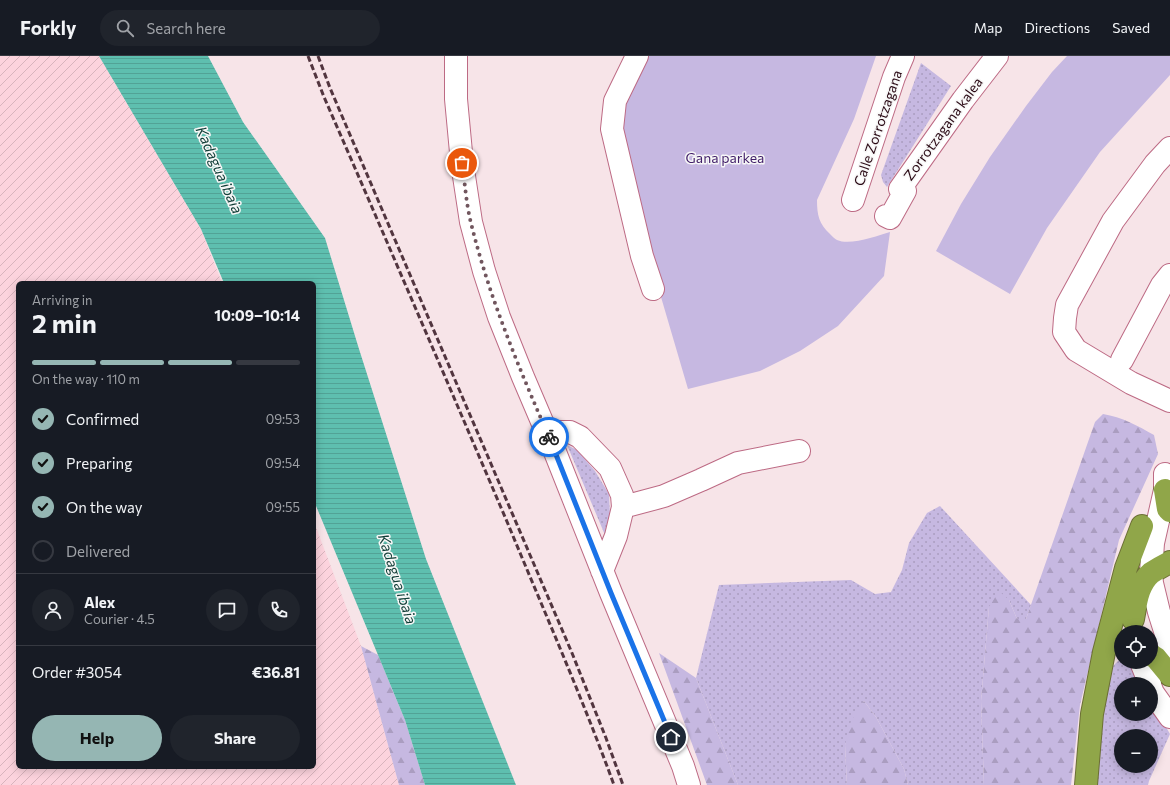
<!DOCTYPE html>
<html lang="en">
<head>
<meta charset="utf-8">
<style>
  body { margin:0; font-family:Commissioner,sans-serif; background:#20242c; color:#f1f3f6; height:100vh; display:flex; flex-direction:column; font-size:15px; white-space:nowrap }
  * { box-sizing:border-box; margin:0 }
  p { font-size:13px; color:#9ea1a6 }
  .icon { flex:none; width:22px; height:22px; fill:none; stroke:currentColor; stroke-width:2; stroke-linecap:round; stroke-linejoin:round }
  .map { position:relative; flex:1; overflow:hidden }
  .sheet { position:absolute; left:16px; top:225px; width:300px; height:488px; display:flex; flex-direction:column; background:#171b24; border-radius:6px; box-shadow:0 2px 10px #0003 }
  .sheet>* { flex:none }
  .controls { position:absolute; left:1114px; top:569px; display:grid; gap:8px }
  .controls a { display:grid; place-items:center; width:44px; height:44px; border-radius:50%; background:#171b24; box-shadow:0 2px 10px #0003; font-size:20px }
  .pin { position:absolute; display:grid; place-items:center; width:34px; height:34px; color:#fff; margin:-17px; border:2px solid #fff; border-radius:50%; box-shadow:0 1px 4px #0007 }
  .courier { position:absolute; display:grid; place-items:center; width:40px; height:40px; margin:-20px; border:3px solid #1a73e8; border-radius:50%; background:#fff; color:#222; box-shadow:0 1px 5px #0007 }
  .head em { font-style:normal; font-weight:700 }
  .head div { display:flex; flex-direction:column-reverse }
  .head { display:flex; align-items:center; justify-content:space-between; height:68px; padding:0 16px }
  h1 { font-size:26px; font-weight:700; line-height:30px }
  .bar { display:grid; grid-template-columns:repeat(4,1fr); gap:6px 4px; align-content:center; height:48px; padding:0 16px }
  .bar i { height:5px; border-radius:3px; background:#363941 }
  .bar .on { background:#95b6b3 }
  .bar p { grid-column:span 4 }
  .line { display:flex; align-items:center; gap:10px; padding:0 16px; border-top:1px solid #363941 }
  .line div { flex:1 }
  .round { display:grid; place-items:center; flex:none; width:42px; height:42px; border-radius:21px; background:#20242c }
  ol { padding:0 16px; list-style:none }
  li { display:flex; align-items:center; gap:12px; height:44px }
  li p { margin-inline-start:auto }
  li .icon { padding:4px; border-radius:50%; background:#95b6b3; color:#111; stroke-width:4 }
  li:last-child { color:#9ea1a6 }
  li i { width:22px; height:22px; border:2px solid #363941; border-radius:50% }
  .action { display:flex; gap:8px; margin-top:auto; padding:8px 16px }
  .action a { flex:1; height:46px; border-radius:24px; background:#95b6b3; color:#111; font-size:16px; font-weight:700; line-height:46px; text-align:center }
  .action a+a { background:#20242c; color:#f1f3f6 }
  header { display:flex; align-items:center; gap:24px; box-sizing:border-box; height:56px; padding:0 20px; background:#171b24; border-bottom:1px solid #363941 }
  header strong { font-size:19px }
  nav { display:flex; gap:22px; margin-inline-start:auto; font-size:14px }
  .search { width:280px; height:36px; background:#20242c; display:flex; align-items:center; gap:10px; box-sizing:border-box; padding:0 14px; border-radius:22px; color:#9ea1a6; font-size:15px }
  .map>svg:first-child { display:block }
  .industrial { fill:url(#industrial-furrows) }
  .grass { fill:url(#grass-dots); fill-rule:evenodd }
  .forest { fill:url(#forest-firs) }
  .park { fill:#c6b8e1 }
  .water { fill:url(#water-rules) }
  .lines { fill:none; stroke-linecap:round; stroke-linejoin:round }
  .minor-casing { stroke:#bd6a84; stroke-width:24 }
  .highway-casing { stroke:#6c6f36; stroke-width:24 }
  .minor { stroke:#fff; stroke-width:22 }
  .highway { stroke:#90a649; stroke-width:22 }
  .rail { stroke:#52353f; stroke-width:3; stroke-dasharray:6 3; stroke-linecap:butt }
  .done { stroke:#71565e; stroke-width:4; stroke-dasharray:0 7.2 }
  .route { stroke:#1a73e8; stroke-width:5 }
  .labels { text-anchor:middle; stroke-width:3; stroke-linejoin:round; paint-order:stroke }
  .street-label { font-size:14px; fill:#290914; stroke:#f7f7f7 }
  .park-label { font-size:14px; fill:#411e69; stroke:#f7f7f7 }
  .water-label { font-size:15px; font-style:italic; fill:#123f38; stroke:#f7f7f7 }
</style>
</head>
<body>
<header>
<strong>Forkly</strong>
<div class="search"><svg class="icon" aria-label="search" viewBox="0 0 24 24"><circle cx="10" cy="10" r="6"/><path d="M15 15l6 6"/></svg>Search here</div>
<nav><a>Map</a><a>Directions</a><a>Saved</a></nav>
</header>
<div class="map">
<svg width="1170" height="729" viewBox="0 0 1170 729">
  <defs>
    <pattern id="industrial-furrows" width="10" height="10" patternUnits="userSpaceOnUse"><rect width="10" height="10" fill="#fcd3dd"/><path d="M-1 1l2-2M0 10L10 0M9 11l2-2" fill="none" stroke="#d8b4bd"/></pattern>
    <pattern id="grass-dots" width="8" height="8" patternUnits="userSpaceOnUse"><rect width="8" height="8" fill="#c6b8e1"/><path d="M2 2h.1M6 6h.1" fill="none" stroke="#aa9dc0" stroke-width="1.8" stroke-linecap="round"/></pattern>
    <pattern id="forest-firs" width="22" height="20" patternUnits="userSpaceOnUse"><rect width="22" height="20" fill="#c6b8e1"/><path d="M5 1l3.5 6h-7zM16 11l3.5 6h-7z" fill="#aa9dc0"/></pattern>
    <pattern id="water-rules" width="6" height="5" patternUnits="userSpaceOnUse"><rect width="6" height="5" fill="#5ebfaf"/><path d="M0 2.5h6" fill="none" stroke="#52a396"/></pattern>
  </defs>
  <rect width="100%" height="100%" fill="#f7e4e8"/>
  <path class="industrial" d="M0,0H99L201,173L222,227H18V711H314V466L361,590L399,729H0Z"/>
  <path class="grass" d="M921,7L951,30L887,131L883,126L881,119Z
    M567,389L577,394L595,415L609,438L610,460L605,479Z
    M940,450L1031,549L1026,563H1017L1009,544L989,551L981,645L984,729H908L904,713L876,661L864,645L845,689L847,729H738L696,622L719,529L851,524L875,538L891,536L902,514L909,487L927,457Z
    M1120,603H1121V606H1134L1142,628H1121V658H1151V645L1170,678L1149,725L1148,729H1096L1098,686L1112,611ZM1121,680H1151V710H1121Z"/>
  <path class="forest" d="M1103,358C1122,361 1138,370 1154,379L1158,398L1119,484L1080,649L1071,729H984L981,645L989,551L999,535L1009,544L1017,563H1026L1095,366Z
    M361,590L378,599L405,664L425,729H399Z
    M659,597L696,622L738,729H707Z
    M864,645L876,661L904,713L908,729H847L845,689L851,665Z"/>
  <path class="park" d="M637,0H876L854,63L817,144C817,159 819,168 830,178C832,180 835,183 837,184C850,190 877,180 890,176L884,220L838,270L800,295L760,315L688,333L612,74Z
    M1067,0H1170V19L1100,96L1047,172L1010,238L936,195L961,148L990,101L1026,50L1052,16Z"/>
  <path class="water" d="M99,0H208L243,66L325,182L359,293L426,503L516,729H425L405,664L314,445V227H224L201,173Z"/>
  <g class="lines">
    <defs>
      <path id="minor" d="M456,0V43L462,107L471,166L484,215L499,261L523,321L555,396L611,537L683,710L689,729
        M637,0L615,45L612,73L642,200L653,233
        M1170,92L1155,108L1113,165L1067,249L1065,262L1064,276L1076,294L1131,327L1170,345
        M853,144L894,21L903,0
        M886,160L890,162L905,135L900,133L963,44L997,0
        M1122,304L1162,229L1170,219
        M548,380L560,376H570L580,381L610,412L622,439L623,451L616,480L602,515
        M1165,418V434L1153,487L1151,517L1152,527L1159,556L1170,591
        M623,451L664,440L701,424L738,407L799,395
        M1141,606L1150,628
        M1151,632L1153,637L1170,661"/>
      <path id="highway" d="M1165,434L1168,453L1170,455
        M1133,563C1136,547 1138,528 1151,517C1157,513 1164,509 1170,506
        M1151,599L1156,602L1170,619
        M1086,729L1092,658L1104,596L1126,512L1142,470"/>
    </defs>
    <use href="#minor" class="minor-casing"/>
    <use href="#highway" class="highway-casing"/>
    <use href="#minor" class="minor"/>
    <use href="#highway" class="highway"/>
    <path class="rail" d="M308,0L324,41C386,183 447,325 508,468C544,555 582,641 614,729
      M318,0L330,32L572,597L606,682L623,729"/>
  </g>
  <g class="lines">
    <path class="done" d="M462,107C465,127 466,147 471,167C489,241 519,312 549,381"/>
    <path class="route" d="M549,381L611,537L671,681"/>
  </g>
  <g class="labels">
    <g class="street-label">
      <text transform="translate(878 72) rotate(-71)" y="5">Calle Zorrotzagana</text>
      <text transform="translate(943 73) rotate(-54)" y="5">Zorrotzagana kalea</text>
    </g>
    <g class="park-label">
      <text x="725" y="107">Gana parkea</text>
    </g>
    <g class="water-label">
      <text transform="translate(219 114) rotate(66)" y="5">Kadagua ibaia</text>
      <text transform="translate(397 523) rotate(72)" y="5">Kadagua ibaia</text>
    </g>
  </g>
</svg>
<div class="controls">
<a><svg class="icon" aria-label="locate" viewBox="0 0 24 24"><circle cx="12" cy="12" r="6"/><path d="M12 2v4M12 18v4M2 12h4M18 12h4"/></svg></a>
<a>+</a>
<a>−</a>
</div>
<div class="pin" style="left:462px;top:107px;background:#ea580c"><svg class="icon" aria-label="bag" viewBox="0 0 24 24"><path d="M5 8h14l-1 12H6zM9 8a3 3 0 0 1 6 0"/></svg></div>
<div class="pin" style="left:671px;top:681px;background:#1f2937"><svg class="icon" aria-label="home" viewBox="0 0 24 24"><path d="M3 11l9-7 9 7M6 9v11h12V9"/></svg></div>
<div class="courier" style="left:549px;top:381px"><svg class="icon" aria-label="bike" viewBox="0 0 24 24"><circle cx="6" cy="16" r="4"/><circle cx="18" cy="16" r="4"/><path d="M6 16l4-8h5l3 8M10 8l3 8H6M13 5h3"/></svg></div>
<section class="sheet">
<div class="head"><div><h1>2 min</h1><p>Arriving in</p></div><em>10:09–10:14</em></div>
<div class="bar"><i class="on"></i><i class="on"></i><i class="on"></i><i></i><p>On the way · 110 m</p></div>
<ol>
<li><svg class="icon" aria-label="check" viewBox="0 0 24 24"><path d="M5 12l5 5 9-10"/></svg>Confirmed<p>09:53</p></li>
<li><svg class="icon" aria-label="check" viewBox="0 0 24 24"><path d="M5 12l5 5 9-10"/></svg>Preparing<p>09:54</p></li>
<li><svg class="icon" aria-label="check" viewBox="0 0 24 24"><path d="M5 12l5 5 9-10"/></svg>On the way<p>09:55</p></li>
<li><i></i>Delivered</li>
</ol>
<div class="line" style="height:72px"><a class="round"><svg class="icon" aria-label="person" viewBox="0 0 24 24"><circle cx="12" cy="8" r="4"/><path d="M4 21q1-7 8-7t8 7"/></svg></a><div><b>Alex</b><p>Courier · 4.5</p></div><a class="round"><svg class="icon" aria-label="chat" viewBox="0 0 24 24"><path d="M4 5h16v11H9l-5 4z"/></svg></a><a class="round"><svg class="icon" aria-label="phone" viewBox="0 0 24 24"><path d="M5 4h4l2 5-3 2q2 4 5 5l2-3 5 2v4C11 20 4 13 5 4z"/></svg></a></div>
<div class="line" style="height:52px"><div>Order #3054</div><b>€36.81</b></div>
<div class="action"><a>Help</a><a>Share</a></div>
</section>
</div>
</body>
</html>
